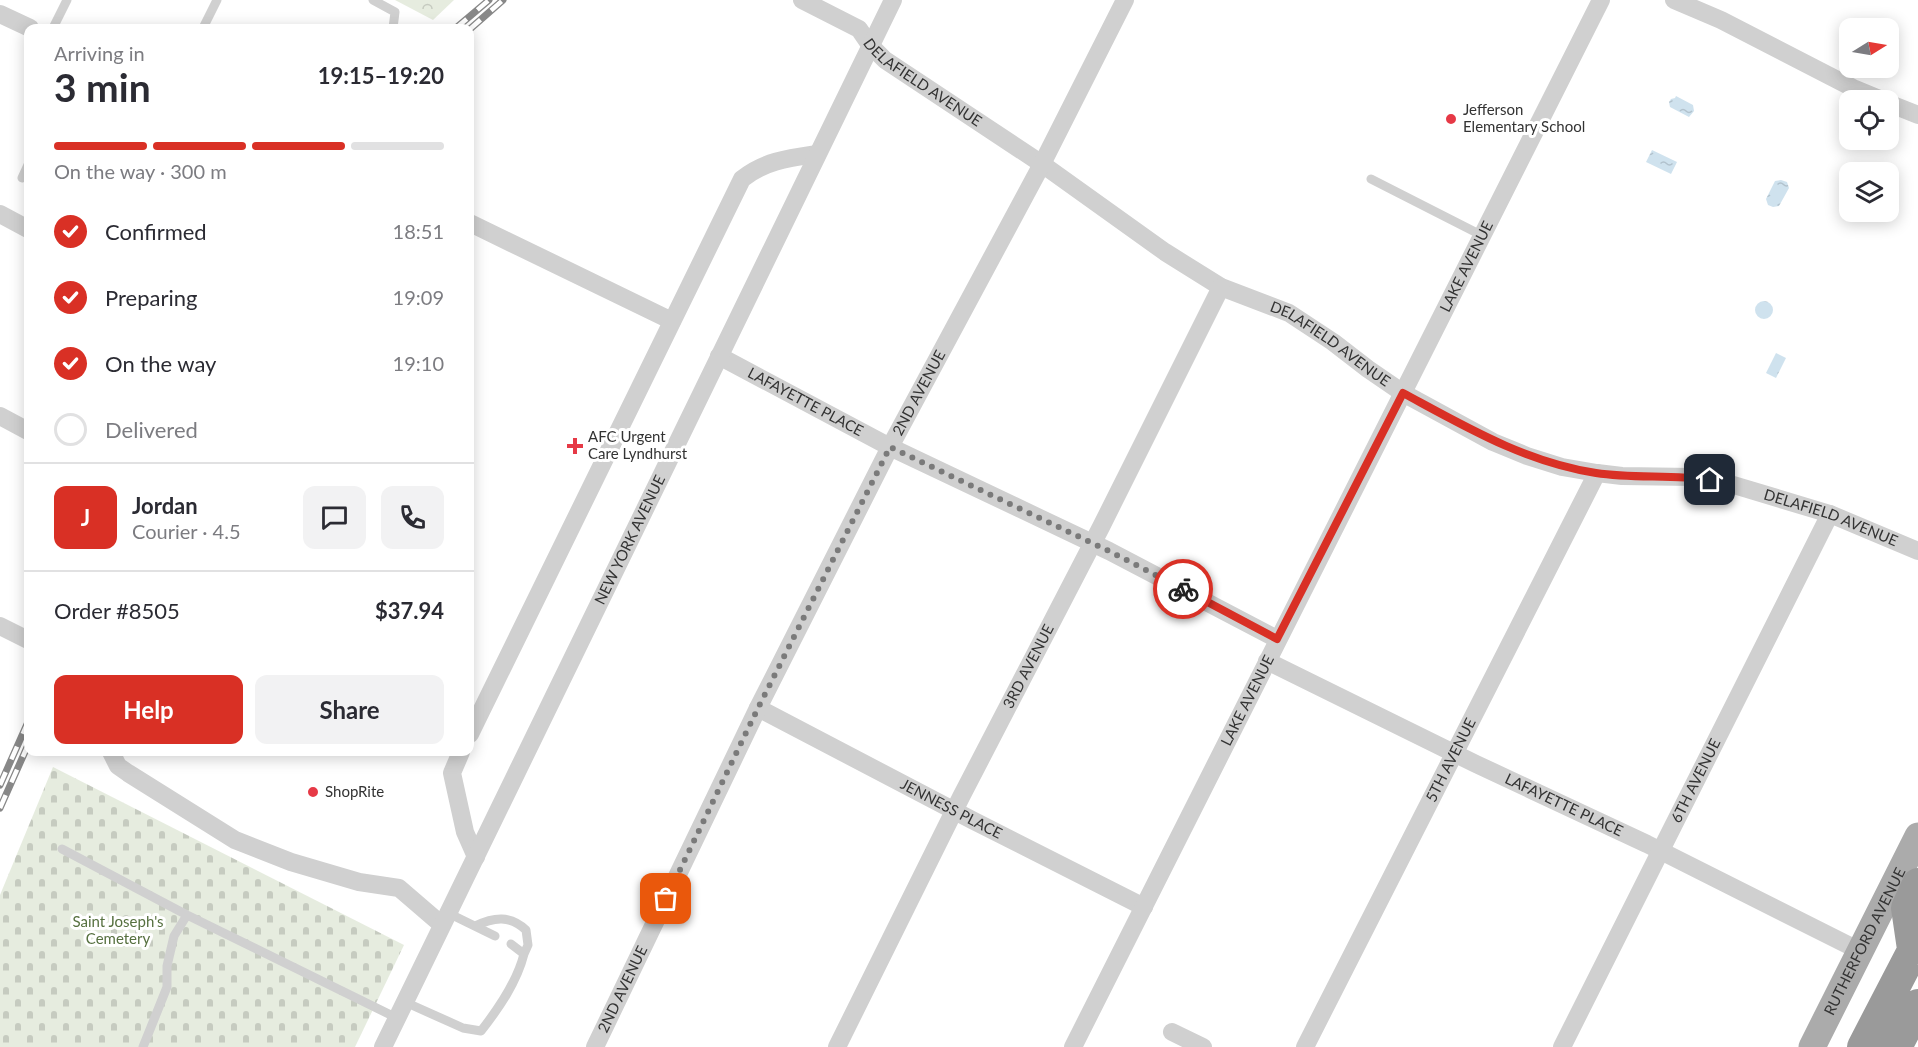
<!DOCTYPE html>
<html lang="en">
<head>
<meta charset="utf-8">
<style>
  body { margin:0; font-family:Lato,sans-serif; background:#f2f2f3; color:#2b2b33; height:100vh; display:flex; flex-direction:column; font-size:22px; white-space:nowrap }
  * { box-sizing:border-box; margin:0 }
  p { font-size:20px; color:#7c7c81 }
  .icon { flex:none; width:33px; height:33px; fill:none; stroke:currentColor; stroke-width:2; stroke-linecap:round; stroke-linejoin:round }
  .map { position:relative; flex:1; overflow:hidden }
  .details { position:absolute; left:24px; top:24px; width:450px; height:732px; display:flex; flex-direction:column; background:#fff; border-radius:12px; box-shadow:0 3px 15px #0003 }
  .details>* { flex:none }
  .needle { width:39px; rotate:79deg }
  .fabs { position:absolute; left:1839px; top:18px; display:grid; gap:12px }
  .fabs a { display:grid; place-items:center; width:60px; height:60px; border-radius:12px; background:#fff; box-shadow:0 3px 15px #0003; font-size:30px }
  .pin { position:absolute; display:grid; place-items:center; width:51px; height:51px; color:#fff; margin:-26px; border-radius:12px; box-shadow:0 3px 9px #0006 }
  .courier { position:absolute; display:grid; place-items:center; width:60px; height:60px; margin:-30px; border:4px solid #d93025; border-radius:50%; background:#fff; color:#222; box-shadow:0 2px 8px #0007 }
  .head em { font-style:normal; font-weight:700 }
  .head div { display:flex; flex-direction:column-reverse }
  .head { display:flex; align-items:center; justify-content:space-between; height:102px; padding:0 30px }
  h1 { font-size:39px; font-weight:700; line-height:45px }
  .bar { display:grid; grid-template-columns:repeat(4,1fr); gap:9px 6px; align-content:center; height:72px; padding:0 30px }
  .bar i { height:8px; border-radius:4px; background:#e1e1e2 }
  .bar .active { background:#d93025 }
  .bar p { grid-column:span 4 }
  .line { display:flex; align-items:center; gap:15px; padding:0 30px; border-top:2px solid #e1e1e2 }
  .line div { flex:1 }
  .round { display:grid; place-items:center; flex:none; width:63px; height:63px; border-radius:12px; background:#f2f2f3 }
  ol { padding:0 30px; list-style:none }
  li { display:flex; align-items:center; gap:18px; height:66px }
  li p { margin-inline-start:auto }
  li .icon { padding:6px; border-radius:50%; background:#d93025; color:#fff; stroke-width:4 }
  li:last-child { color:#7c7c81 }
  li i { width:33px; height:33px; border:3px solid #e1e1e2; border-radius:50% }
  .primary-button { display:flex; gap:12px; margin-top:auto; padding:12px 30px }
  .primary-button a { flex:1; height:69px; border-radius:12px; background:#d93025; color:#fff; font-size:24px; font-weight:700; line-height:69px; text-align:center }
  .primary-button a+a { background:#f2f2f3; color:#2b2b33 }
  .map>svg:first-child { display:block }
  .cemetery { fill:url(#cemetery-stones) }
  .park { fill:url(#park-crowns) }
  .water { fill:url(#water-ripples) }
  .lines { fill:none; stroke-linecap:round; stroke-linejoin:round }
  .service { stroke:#d0d0d0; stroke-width:9 }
  .minor { stroke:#d0d0d0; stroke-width:18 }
  .primary { stroke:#ababab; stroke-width:27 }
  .motorway { stroke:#9a9a9a; stroke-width:32 }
  .rail-casing { stroke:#888; stroke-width:7 }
  .rail { stroke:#fff; stroke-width:4.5; stroke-dasharray:14; stroke-linecap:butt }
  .done { stroke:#7a7a7a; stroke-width:6; stroke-dasharray:0 10.8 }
  .route { stroke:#d93025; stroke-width:8 }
  .poi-dot { fill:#e63946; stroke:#fff; stroke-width:2 }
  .labels { text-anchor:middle; stroke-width:6; stroke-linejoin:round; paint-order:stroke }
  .street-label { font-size:15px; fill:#333; stroke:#fff }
  .poi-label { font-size:15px; fill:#333; stroke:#fff; text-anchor:start }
  .park-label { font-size:15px; fill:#56703f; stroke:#fff }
</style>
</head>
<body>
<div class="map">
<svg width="1918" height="1047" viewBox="0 0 1918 1047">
  <defs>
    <pattern id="cemetery-stones" width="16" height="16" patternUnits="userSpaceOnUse" patternTransform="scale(1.5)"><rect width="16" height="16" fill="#e6ecdf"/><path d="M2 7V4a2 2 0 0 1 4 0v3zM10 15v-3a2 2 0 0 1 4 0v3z" fill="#c6cbc0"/></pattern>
    <pattern id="park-crowns" width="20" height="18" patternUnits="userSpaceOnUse" patternTransform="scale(1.5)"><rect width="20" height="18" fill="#e6ecdf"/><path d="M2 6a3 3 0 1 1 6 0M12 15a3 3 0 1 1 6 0" fill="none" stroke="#c6cbc0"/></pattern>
    <pattern id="water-ripples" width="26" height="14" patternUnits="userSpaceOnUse" patternTransform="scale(1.5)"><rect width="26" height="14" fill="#cfe2ee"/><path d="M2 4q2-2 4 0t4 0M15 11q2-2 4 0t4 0" fill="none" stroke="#b2c2cd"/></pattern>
  </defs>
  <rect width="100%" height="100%" fill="#fff"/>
  <path class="cemetery" d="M53,767L404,945L355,1047H0V895Z"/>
  <path class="park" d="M395,0H454L433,20Z"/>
  <path class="water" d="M1676,96L1693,105L1694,111L1689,117L1670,107L1669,102L1671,99L1675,98Z
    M1652,150L1677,162L1671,174L1646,162Z
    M1781,180L1787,182L1789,188L1779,206L1773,207L1768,205L1766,199L1775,181Z
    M1755 310a9 9 0 1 1 18 0a9 9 0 1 1-18 0Z
    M1776,353L1786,358L1776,378L1766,373Z"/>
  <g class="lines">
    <path class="service" d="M373,0L395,12L393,28
      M53,28L67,0
      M203,28L217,0
      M22,178L28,165
      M1371,179L1483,236
      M62,849L187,915L397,1018
      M448,913L495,936
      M475,926C494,917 510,915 526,930L528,945L524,954
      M405,1002L463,1028L481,1031C499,1008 517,982 524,954L511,944
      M143,1047L167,987V966L174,936L187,915"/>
    <g class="minor">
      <path id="s1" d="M802,0L859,29L870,45L885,60L1042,164L1165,252L1221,287L1289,313L1333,342L1368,369L1403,393L1493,442L1527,456L1562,467L1597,473L1622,476L1693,477L1727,483L1830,514L1918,551"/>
      <path d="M1674,0L1721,20L1853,88L1882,100"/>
      <path d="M0,14L30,28"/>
      <path d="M1888,103L1918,115"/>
      <path d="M0,214L28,229"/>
      <path d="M470,223L672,321"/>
      <path id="s2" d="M719,356L890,447L1109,551L1277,639"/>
      <path d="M0,416L28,431"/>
      <path d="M0,626L28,640"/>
      <path id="s3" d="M1267,661L1476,764L1647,844L1860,951"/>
      <path id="s4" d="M758,708L972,820L1144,907"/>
      <path d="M470,734L742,179C764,161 789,158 817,154"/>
      <path d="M111,752L118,766L128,773L235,840L291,862L359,882L399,888L442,925"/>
      <path d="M461,752L452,773L465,832L476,857"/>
      <path d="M1172,1032L1203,1047"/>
      <path id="s5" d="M383,1047L893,0"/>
      <path id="s6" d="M595,1047L758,708L890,447L1042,164L1125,0"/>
      <path id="s7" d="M837,1047L961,797L1101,527L1221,287"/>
      <path id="s8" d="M1073,1047L1601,0"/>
      <path id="s9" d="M1305,1047L1597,473"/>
      <path id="s10" d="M1562,1047L1830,514"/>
    </g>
    <path class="primary" id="s11" d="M1812,1047L1918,836"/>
    <path class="motorway" d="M1913,949L1907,908L1918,884
      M1863,1047L1918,941
      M1896,1047L1918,1005"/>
    <defs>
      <path id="rail" d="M456,28L489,0
        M470,29L503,0
        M0,785L28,722
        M0,808L28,745"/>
    </defs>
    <use href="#rail" class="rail-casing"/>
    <use href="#rail" class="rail"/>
  </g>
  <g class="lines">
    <path class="done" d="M666,899L758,708L890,447L1109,551L1183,589"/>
    <path class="route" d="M1183,589L1277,639L1403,393C1466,427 1525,462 1596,473C1634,479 1672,474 1710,480"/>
  </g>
  <g class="poi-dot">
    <circle cx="1451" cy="119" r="6"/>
    <path d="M572 437h6v6h6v6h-6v6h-6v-6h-6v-6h6z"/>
    <circle cx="313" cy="792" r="6"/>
  </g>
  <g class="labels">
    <g class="street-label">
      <text dy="5" stroke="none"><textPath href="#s1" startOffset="148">DELAFIELD AVENUE</textPath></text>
      <text dy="5" stroke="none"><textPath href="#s8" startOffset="874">LAKE AVENUE</textPath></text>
      <text dy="5" stroke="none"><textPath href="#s1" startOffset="634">DELAFIELD AVENUE</textPath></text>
      <text dy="5" stroke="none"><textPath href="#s6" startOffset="730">2ND AVENUE</textPath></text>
      <text dy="5" stroke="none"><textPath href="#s2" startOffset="98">LAFAYETTE PLACE</textPath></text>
      <text dy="5" stroke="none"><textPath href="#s1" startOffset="1174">DELAFIELD AVENUE</textPath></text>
      <text dy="5" stroke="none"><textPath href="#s5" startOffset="564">NEW YORK AVENUE</textPath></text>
      <text dy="5" stroke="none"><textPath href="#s7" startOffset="426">3RD AVENUE</textPath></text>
      <text dy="5" stroke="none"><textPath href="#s8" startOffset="388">LAKE AVENUE</textPath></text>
      <text dy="5" stroke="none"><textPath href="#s9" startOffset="322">5TH AVENUE</textPath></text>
      <text dy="5" stroke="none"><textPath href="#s10" startOffset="298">6TH AVENUE</textPath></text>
      <text dy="5" stroke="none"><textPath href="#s3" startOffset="330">LAFAYETTE PLACE</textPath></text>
      <text dy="5" stroke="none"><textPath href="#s4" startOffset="218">JENNESS PLACE</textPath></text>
      <text dy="5" stroke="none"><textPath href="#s11" startOffset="118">RUTHERFORD AVENUE</textPath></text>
      <text dy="5" stroke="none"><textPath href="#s6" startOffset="64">2ND AVENUE</textPath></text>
    </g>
    <g class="poi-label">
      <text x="1463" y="115">Jefferson<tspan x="1463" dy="17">Elementary School</tspan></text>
      <text x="588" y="442">AFC Urgent<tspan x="588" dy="17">Care Lyndhurst</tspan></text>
      <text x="325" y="797">ShopRite</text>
    </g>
    <g class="park-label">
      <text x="118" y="927">Saint Joseph's<tspan x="118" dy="17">Cemetery</tspan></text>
    </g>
  </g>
</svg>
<div class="fabs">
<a><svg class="needle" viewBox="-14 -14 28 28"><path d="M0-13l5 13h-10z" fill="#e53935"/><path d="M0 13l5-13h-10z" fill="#7c7c81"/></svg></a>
<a><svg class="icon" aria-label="locate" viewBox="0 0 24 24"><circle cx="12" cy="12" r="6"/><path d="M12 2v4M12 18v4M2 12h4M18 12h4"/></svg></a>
<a><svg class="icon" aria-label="layers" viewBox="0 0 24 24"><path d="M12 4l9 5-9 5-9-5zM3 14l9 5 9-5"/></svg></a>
</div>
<div class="pin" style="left:666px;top:899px;background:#ea580c"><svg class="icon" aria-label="bag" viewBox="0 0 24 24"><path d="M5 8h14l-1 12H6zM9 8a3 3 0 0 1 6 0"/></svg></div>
<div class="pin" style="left:1710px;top:480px;background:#1f2937"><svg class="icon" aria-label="home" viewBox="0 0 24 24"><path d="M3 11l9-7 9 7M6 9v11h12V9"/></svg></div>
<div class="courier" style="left:1183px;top:589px"><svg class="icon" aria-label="bike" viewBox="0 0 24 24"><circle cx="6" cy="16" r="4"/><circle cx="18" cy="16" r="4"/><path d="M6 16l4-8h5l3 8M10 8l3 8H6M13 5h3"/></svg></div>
<section class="details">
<div class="head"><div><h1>3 min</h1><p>Arriving in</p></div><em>19:15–19:20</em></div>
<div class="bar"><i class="active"></i><i class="active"></i><i class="active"></i><i></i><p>On the way · 300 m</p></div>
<ol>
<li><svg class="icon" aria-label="check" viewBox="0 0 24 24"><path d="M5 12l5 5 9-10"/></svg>Confirmed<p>18:51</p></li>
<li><svg class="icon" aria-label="check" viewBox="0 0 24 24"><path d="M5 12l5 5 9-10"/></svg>Preparing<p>19:09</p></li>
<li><svg class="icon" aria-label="check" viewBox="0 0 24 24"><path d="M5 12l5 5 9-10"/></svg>On the way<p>19:10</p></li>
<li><i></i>Delivered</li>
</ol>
<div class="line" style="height:108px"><b class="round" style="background:#d93025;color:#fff">J</b><div><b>Jordan</b><p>Courier · 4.5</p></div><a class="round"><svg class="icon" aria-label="chat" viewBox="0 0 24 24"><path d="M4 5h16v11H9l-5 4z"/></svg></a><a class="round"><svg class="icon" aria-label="phone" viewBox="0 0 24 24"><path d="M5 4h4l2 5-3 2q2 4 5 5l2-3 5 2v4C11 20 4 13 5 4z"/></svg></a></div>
<div class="line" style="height:78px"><div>Order #8505</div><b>$37.94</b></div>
<div class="primary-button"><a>Help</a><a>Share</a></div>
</section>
</div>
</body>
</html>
